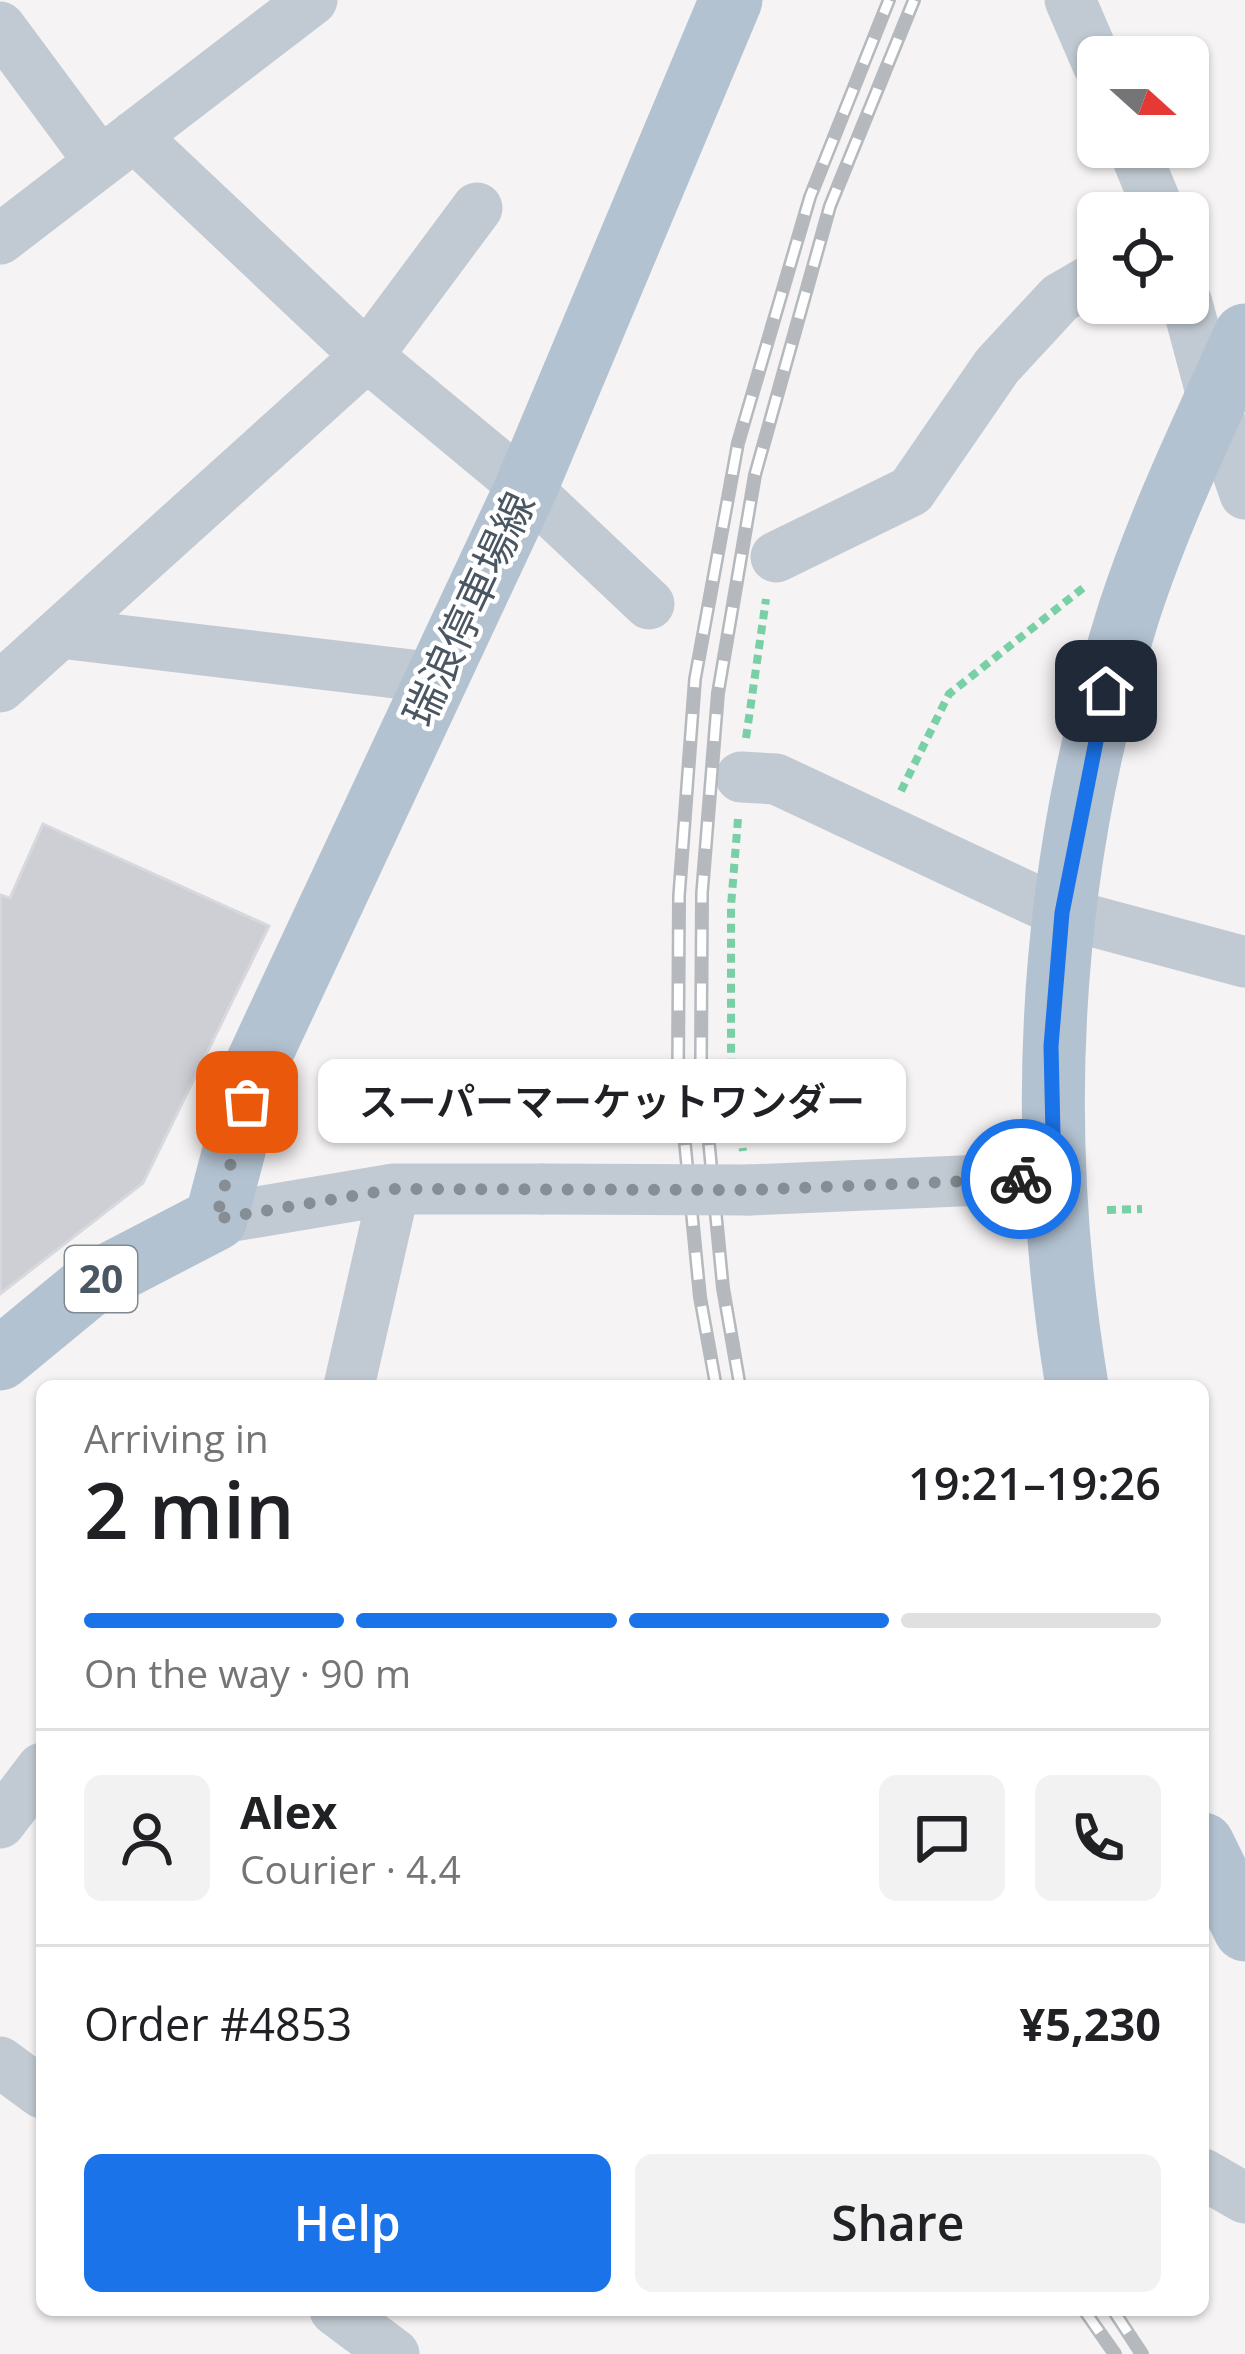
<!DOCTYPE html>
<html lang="en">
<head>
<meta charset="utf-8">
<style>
  body { margin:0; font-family:"Open Sans","Noto Sans JP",sans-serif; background:#f2f2f2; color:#202124; height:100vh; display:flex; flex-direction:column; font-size:45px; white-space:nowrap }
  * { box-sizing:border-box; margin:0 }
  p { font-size:39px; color:#757577 }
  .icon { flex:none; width:66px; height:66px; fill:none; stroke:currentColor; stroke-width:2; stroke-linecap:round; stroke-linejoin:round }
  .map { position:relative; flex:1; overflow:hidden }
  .drawer { position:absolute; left:36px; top:1380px; width:1173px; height:936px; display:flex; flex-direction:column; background:#fff; border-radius:18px; box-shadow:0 3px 9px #0004 }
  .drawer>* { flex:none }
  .needle { width:78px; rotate:111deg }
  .controls { position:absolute; left:1077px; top:36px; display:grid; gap:24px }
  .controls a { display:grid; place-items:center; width:132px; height:132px; border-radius:18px; background:#fff; box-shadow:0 3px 9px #0004; font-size:60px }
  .pin { position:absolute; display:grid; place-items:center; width:102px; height:102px; color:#fff; margin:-51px; border-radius:24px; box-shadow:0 6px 18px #0006 }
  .courier { position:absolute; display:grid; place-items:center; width:120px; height:120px; margin:-60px; border:9px solid #1a73e8; border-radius:50%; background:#fff; color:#222; box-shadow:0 3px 15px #0007 }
  .bubble { position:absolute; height:84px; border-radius:18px; background:#fff; box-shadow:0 3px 9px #0004; font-size:39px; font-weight:600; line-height:84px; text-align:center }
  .overview em { font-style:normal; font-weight:600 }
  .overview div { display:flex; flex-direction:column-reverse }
  .overview { display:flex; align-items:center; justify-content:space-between; height:204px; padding:0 48px }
  h1 { font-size:78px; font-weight:600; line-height:90px }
  .bar { display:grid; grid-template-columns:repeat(4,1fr); gap:18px 12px; align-content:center; height:144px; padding:0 48px }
  .bar i { height:15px; border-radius:9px; background:#e0e0e0 }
  .bar .current { background:#1a73e8 }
  .bar p { grid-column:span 4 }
  .line { display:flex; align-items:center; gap:30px; padding:0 48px; border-top:3px solid #e0e0e0 }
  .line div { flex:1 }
  .round { display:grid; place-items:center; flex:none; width:126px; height:126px; border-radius:18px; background:#f2f2f2 }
  .cta { display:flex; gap:24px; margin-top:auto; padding:24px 48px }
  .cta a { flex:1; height:138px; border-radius:18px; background:#1a73e8; color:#fff; font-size:48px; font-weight:600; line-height:138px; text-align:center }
  .cta a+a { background:#f2f2f2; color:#202124 }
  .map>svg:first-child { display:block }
  .building { fill:#cdcfd5; stroke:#d7d9de; stroke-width:3 }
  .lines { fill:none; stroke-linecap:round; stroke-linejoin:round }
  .path { stroke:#7ad0a6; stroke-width:8; stroke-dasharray:9 6; stroke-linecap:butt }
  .minor { stroke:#c1cad2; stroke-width:51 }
  .major { stroke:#b3c2d1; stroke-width:63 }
  .rail-casing { stroke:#b5b8bd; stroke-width:14 }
  .rail { stroke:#fff; stroke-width:9; stroke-dasharray:27; stroke-linecap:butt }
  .minor-bridge { stroke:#c1cad2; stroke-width:51 }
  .done { stroke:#868d94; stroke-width:12; stroke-dasharray:0 21.6 }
  .route { stroke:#1a73e8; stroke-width:15 }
  .labels { text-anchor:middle; stroke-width:9; stroke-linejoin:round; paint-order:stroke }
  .shield { fill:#fff; stroke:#808990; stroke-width:3 }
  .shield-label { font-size:39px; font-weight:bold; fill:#4a5661 }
  .street-label { font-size:42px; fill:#4a5661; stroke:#fff }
</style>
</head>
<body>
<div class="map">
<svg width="1245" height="2354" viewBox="0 0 1245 2354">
  <rect width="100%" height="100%" fill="#f5f3f3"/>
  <path class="building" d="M43,824L269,926L143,1183L0,1294V895L10,898Z"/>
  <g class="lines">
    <path class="path" d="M746,738L766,599
      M901,791L949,694L1083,588
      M738,819L731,906V1059L743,1151
      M1107,1210L1142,1209"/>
    <path class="minor" d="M1070,0L1098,65
      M0,27L100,162
      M134,136L367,356L526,488L649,604
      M1133,147L1160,213
      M0,239L312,0
      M1187,303L1214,404L1245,494
      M776,557L911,491L997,366L1060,298L1098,276
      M60,633L437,678
      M0,687L367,356L477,208
      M741,777L776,779L1062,913L1245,962
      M749,1190L1054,1177
      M216,1219L394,1189H542
      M349,1386L394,1189
      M0,1823L42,1768
      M0,2062L42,2093
      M1203,2174L1245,2198
      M335,2310L394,2354"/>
    <path class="major" d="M0,1359L91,1284L216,1219L257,1063L526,488L731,0
      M1077,1386C1034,1125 1049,865 1129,612C1160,517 1204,426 1245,335
      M1203,1844L1245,1930"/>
    <defs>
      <path id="rail" d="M716,1386L700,1297L678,1073L679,896L695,679L738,443L810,197L889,0
        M740,1386L723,1288L701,1061L702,893L718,693L755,475L830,206L914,0
        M1084,2310L1115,2354
        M1113,2310L1142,2354"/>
    </defs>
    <use href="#rail" class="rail-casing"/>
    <use href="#rail" class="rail"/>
    <path class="minor-bridge" d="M542,1189L749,1190"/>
  </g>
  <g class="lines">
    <path class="done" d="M247,1102L216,1219L394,1189L749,1190L1021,1179"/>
    <path class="route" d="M1021,1179L1054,1178L1051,1046L1062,913L1106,691"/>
  </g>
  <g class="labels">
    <rect class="shield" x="65" y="1246" width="72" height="66" rx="9"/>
    <g class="shield-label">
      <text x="101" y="1293">20</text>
    </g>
    <g class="street-label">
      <text transform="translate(469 609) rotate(-65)" y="15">瑞浪停車場線</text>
    </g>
  </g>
</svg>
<div class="controls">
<a><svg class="needle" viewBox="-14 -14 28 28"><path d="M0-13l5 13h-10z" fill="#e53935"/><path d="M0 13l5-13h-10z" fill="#757577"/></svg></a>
<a><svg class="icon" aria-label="locate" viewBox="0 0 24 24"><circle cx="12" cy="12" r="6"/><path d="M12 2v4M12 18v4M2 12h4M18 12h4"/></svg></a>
</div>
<div class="pin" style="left:247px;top:1102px;background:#ea580c"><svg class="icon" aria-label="bag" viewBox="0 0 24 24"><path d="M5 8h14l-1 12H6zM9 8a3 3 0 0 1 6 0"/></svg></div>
<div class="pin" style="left:1106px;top:691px;background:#1f2937"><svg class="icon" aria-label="home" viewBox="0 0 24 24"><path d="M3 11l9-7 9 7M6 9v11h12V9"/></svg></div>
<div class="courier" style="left:1021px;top:1179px"><svg class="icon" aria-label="bike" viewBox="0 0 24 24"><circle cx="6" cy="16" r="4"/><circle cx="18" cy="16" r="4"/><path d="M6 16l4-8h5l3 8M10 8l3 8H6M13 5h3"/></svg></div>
<div class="bubble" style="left:318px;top:1059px;width:588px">スーパーマーケットワンダー</div>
<section class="drawer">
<div class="overview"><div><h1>2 min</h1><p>Arriving in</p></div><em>19:21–19:26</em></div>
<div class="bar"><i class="current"></i><i class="current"></i><i class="current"></i><i></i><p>On the way · 90 m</p></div>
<div class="line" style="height:216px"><a class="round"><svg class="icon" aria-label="person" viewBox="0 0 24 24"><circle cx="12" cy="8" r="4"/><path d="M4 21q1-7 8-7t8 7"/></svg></a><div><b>Alex</b><p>Courier · 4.4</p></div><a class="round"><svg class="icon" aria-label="chat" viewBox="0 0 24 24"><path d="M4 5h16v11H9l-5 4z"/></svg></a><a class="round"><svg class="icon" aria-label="phone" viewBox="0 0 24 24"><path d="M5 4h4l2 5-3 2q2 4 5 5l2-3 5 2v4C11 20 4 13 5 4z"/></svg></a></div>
<div class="line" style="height:156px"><div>Order #4853</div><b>¥5,230</b></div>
<div class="cta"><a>Help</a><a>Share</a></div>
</section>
</div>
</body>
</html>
